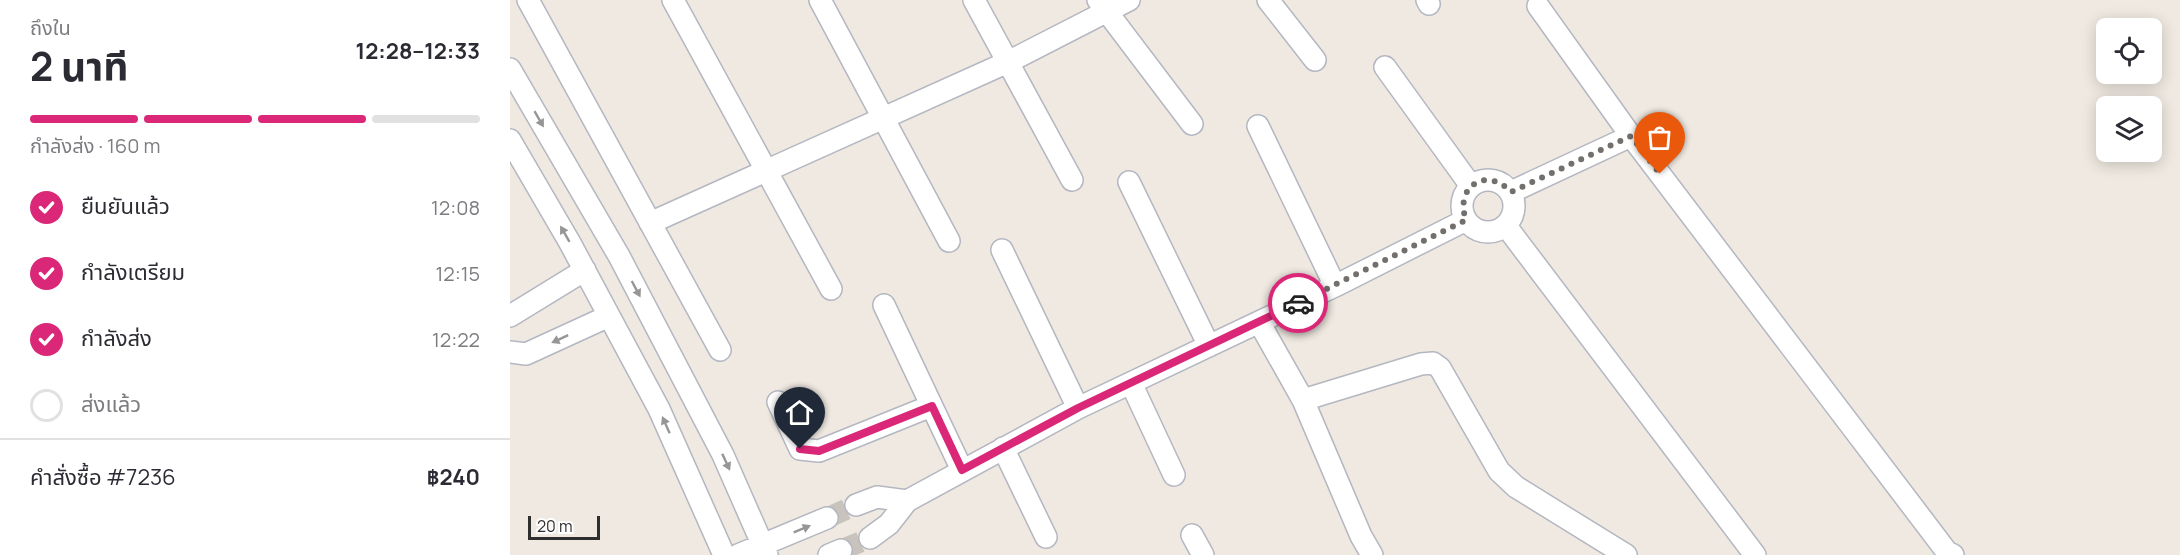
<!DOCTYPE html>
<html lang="th">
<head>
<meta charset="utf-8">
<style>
  body { margin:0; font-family:Manrope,"Noto Sans Thai",sans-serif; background:#f7f7f7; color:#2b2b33; height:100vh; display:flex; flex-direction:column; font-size:22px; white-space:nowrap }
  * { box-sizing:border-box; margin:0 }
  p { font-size:20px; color:#7c7c81 }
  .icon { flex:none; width:33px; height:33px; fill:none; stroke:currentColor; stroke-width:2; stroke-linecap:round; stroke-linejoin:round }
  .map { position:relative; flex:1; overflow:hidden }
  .details { display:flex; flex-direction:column; background:#fff; width:510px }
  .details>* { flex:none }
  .tools { position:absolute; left:1586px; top:18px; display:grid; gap:12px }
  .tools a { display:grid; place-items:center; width:66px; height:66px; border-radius:9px; background:#fff; box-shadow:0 3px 15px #0003; font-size:30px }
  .scale { position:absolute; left:18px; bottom:15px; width:72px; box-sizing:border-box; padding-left:6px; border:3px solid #2e2e2e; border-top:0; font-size:16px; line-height:21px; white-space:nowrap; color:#2e2e2e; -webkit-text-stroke:4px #fff; paint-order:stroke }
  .pin { position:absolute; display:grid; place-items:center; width:51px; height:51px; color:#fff; margin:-62px -26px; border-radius:50% 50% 50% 0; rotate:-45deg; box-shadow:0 0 6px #0007 }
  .pin .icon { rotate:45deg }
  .courier { position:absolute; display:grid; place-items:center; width:60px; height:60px; margin:-30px; border:4px solid #db2777; border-radius:50%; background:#fff; color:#222; box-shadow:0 2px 8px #0007 }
  .head em { font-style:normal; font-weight:700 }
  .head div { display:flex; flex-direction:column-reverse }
  .head { display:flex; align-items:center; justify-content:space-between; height:102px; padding:0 30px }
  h1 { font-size:39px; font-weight:700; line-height:45px }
  .bar { display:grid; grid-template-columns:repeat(4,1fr); gap:9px 6px; align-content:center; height:72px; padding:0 30px }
  .bar i { height:8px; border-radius:4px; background:#e1e1e2 }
  .bar .current { background:#db2777 }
  .bar p { grid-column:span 4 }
  .line { display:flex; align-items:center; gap:15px; padding:0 30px; border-top:2px solid #e1e1e2 }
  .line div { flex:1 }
  ol { padding:0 30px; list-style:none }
  li { display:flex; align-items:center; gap:18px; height:66px }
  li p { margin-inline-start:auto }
  li .icon { padding:6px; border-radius:50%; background:#db2777; color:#fff; stroke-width:4 }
  li:last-child { color:#7c7c81 }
  li i { width:33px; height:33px; border:3px solid #e1e1e2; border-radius:50% }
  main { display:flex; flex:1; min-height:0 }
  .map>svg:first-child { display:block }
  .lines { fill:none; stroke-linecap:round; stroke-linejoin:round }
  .minor-tunnel { stroke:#c8c4bd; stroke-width:21; stroke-dasharray:21 10; stroke-linecap:butt }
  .minor-casing { stroke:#b4b7c1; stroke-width:24 }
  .minor { stroke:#fff; stroke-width:21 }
  .oneway { fill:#969696 }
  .done { stroke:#726f6d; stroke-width:6; stroke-dasharray:0 10.8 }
  .route { stroke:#db2777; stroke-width:8 }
</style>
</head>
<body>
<main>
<section class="details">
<div class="head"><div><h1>2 นาที</h1><p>ถึงใน</p></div><em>12:28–12:33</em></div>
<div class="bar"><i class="current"></i><i class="current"></i><i class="current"></i><i></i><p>กำลังส่ง · 160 m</p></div>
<ol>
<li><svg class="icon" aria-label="check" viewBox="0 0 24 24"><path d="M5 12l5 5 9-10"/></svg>ยืนยันแล้ว<p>12:08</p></li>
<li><svg class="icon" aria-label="check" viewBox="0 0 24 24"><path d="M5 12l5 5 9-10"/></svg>กำลังเตรียม<p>12:15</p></li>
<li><svg class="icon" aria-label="check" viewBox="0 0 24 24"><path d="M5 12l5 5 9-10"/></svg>กำลังส่ง<p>12:22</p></li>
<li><i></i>ส่งแล้ว</li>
</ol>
<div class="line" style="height:78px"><div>คำสั่งซื้อ #7236</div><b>฿240</b></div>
</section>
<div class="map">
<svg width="1670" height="555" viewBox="0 0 1670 555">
  <rect width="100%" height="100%" fill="#efe9e1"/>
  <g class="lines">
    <path class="minor-tunnel" d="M317,518L346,505
      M331,550L360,538"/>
    <defs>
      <path id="minor" d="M18,0L210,350
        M163,0L321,289
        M310,0L439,241
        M464,0L562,180
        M588,0L682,124
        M758,0L805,60
        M917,0L919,4
        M1028,6L1121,136L1437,552L1443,555
        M875,67L961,186
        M0,69L109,256L213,455L257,555
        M748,126L825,286
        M0,140L60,243L149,409L214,555
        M952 206a26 26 0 1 1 52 0a26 26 0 1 1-52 0Z
        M619,182L699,346
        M1001,192L1121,136
        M140,223L498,62L619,0
        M996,226L1245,555
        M492,250L568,408
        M374,305L452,470
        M0,316L75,270
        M749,322L793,400L851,536L862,555
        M0,352L16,354L99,316
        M621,383L664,475
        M793,400L911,364L923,363L930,368L989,471L1006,487L1116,555
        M268,402L290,449L309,451L421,406
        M493,448L536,537
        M346,505L367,497L397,501
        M682,535L693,555
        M360,538L379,524L397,501L568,408L825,286L956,220
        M228,555L317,518
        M319,555L331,550"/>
    </defs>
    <use href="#minor" class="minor-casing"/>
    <use href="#minor" class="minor"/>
  </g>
  <defs><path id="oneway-solid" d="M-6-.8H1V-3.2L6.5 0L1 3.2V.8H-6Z" transform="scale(1.5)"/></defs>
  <g class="oneway">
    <use href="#oneway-solid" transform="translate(29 119) rotate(60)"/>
    <use href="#oneway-solid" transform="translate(55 234) rotate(-120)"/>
    <use href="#oneway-solid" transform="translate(126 289) rotate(62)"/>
    <use href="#oneway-solid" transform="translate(50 339) rotate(155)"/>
    <use href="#oneway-solid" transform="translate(156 425) rotate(-114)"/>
    <use href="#oneway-solid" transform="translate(216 462) rotate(65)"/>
    <use href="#oneway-solid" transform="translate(292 529) rotate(-22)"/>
  </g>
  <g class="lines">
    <path class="done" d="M788,303L956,220C944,186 977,166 1001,192L1121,136L1150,174"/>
    <path class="route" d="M290,449L309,451L422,406L452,470L568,408L788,303"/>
  </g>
</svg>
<div class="tools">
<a><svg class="icon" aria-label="locate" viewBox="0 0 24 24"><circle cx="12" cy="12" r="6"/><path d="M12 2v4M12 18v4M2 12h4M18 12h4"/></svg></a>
<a><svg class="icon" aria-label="layers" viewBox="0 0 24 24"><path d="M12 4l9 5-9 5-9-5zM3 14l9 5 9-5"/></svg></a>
</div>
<div class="scale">20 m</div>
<div class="pin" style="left:1150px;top:174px;background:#ea580c"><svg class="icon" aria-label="bag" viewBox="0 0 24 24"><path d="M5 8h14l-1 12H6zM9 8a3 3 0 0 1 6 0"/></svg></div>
<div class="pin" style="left:290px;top:449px;background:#1f2937"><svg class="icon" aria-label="home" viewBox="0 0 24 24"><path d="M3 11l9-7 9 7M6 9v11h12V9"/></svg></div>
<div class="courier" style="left:788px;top:303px"><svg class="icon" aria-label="car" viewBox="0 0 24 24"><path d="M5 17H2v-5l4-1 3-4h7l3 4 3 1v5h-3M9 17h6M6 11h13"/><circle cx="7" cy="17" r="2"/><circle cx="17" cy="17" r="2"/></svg></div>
</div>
</main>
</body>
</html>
